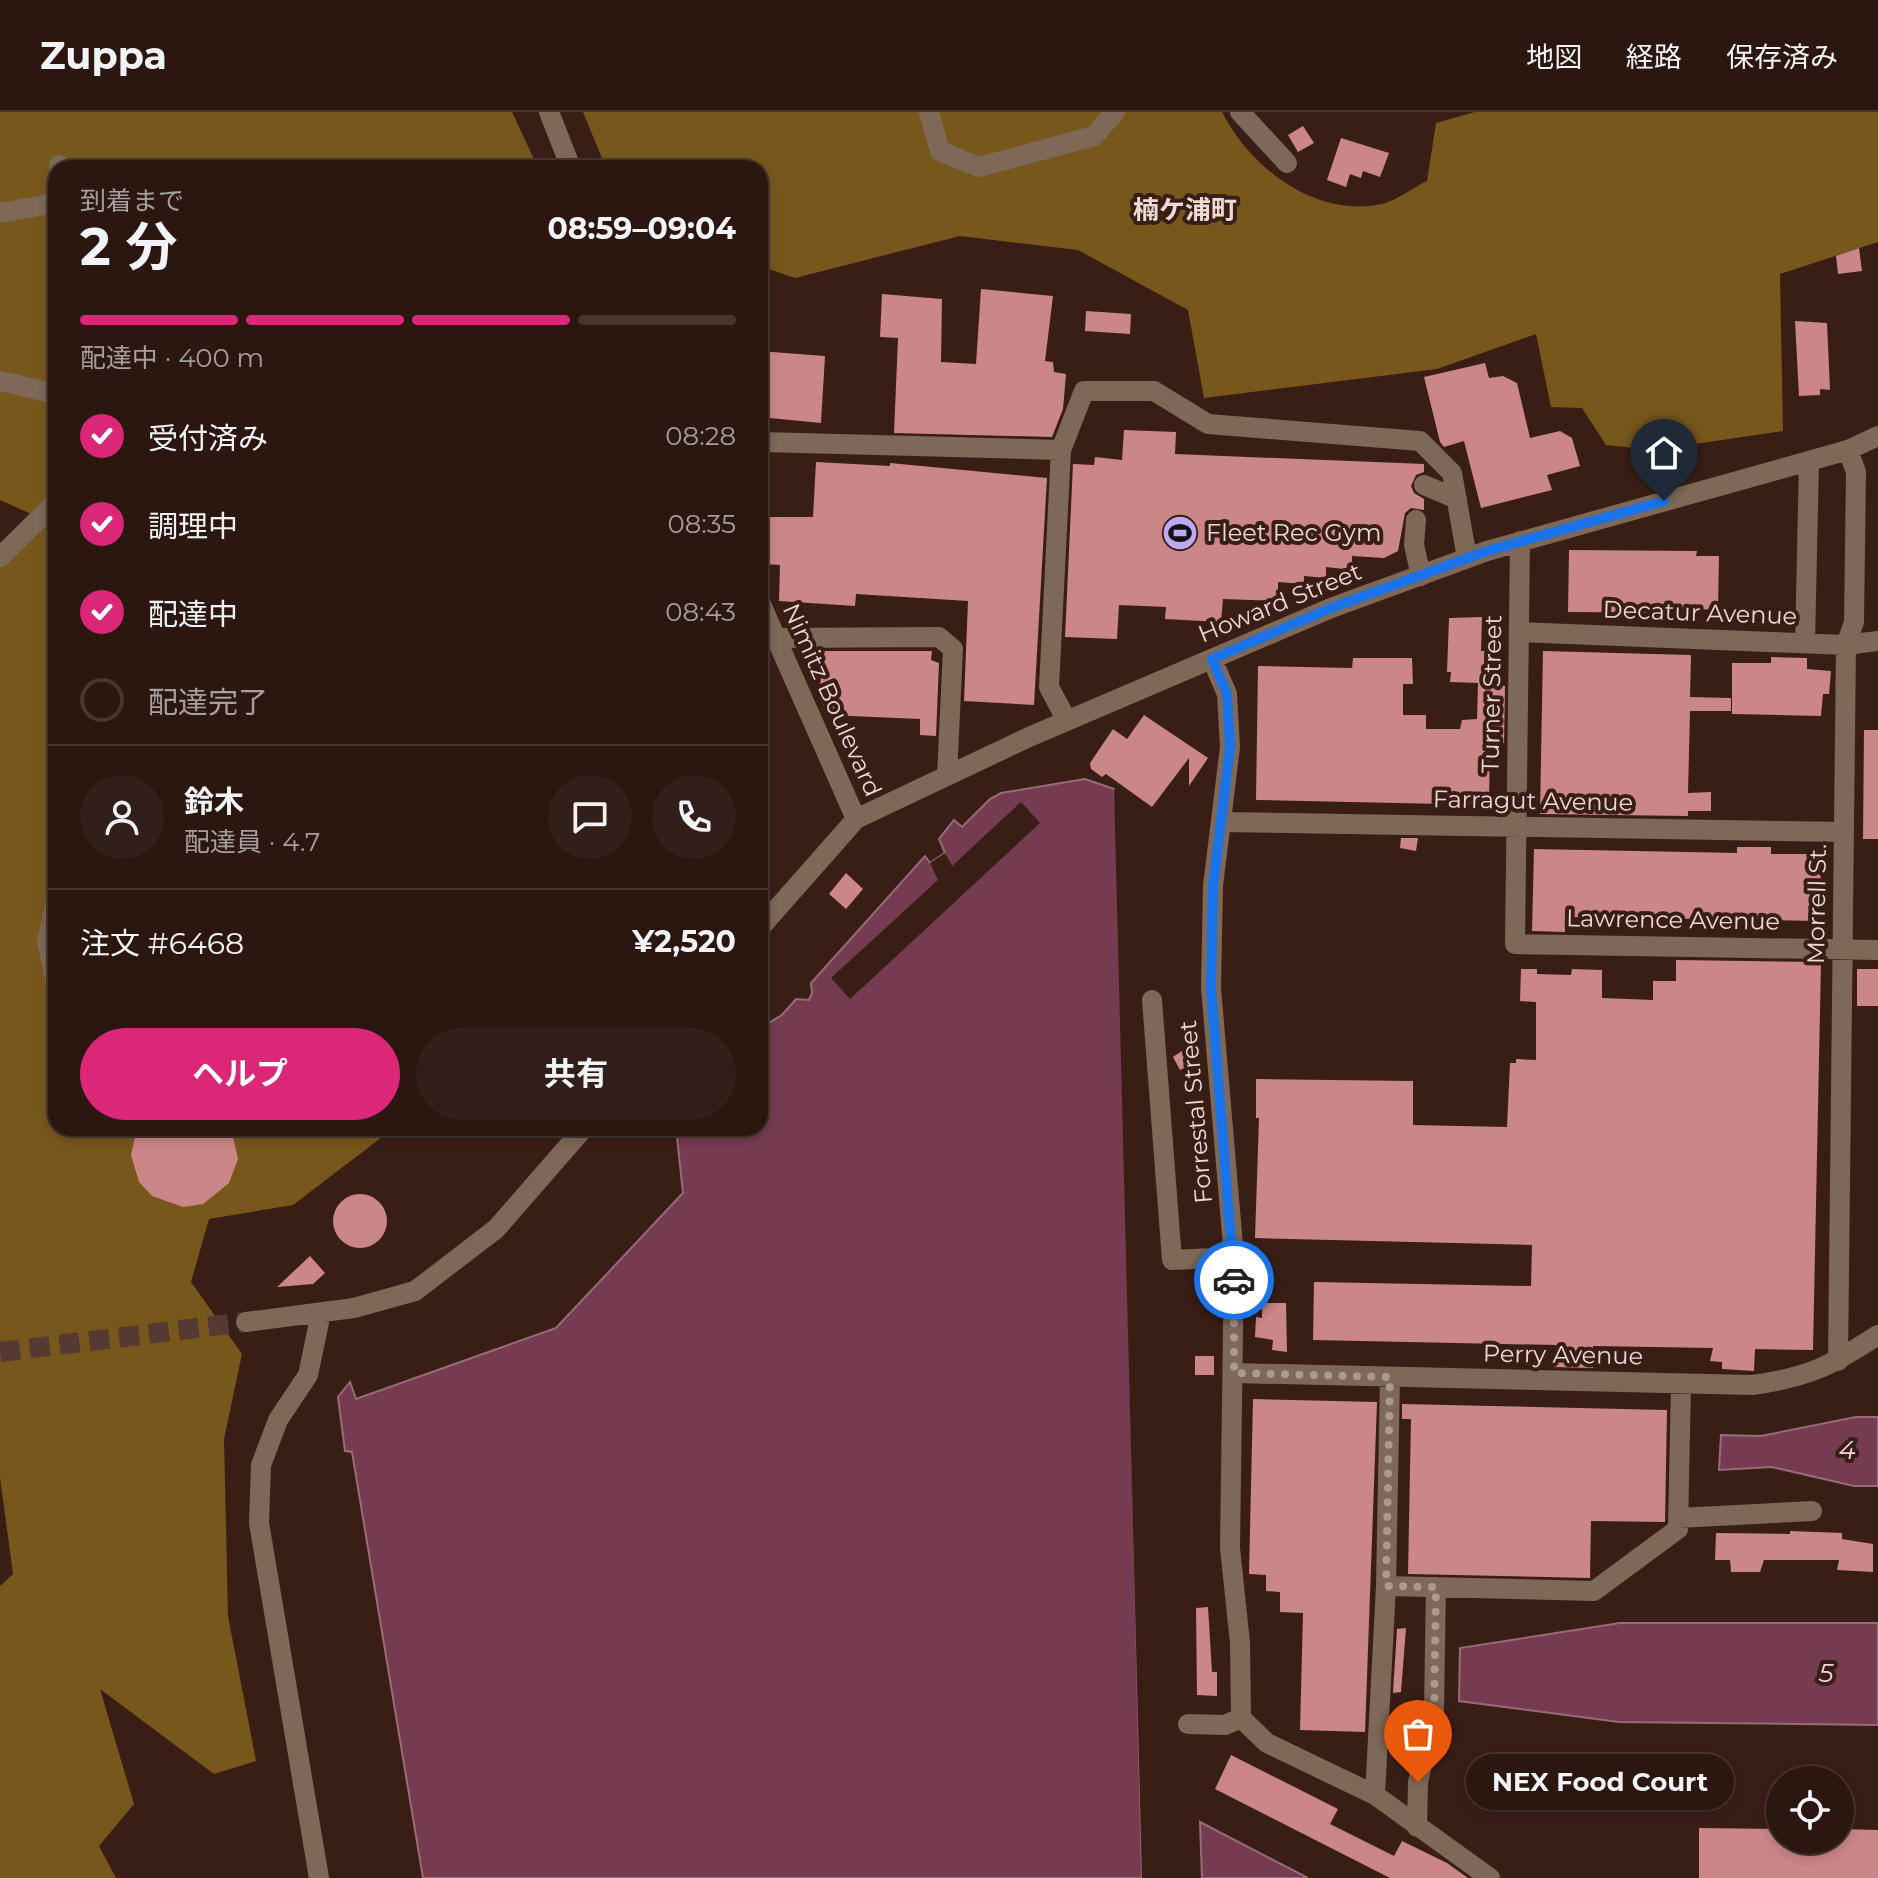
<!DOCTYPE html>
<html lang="ja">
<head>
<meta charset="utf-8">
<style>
  body { margin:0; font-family:Montserrat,"Noto Sans JP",sans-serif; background:#331f19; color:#f1f3f6; height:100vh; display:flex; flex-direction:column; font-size:30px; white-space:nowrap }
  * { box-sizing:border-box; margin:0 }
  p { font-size:26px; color:#a69f9f }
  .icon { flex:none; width:44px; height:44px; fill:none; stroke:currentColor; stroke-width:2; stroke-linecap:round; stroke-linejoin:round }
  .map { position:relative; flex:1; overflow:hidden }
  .sheet { position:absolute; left:48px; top:48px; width:720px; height:976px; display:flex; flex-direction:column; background:#2b1610; border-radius:24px; box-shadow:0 4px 12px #0003,0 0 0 2px #473530 }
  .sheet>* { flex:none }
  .buttons { position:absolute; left:1766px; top:1654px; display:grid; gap:16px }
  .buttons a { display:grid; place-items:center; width:88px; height:88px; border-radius:50%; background:#2b1610; box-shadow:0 4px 12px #0003,0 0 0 2px #473530; font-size:40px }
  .pin { position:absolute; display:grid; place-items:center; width:68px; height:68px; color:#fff; margin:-82px -34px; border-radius:50% 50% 50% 0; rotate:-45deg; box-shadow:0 0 8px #0007 }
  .pin .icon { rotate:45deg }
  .courier { position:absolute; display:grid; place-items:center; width:80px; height:80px; margin:-40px; border:6px solid #1a73e8; border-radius:50%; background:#fff; color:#222; box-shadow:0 2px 10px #0007 }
  .bubble { position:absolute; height:56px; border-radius:28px; background:#2b1610; box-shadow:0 4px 12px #0003,0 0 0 2px #473530; font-size:26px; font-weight:700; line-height:56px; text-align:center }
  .summary em { font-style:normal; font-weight:700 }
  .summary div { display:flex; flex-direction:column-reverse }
  .summary { display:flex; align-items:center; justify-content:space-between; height:136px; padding:0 32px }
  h1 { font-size:52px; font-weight:700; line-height:60px }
  .bar { display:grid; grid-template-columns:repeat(4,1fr); gap:12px 8px; align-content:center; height:96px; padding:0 32px }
  .bar i { height:10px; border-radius:6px; background:#473530 }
  .bar .active { background:#db2777 }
  .bar p { grid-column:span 4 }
  .line { display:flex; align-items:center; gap:20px; padding:0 32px; border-top:2px solid #473530 }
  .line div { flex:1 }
  .round { display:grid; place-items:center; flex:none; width:84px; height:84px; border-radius:42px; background:#331f19 }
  ol { padding:0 32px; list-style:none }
  li { display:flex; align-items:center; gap:24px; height:88px }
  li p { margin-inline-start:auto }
  li .icon { padding:8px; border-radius:50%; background:#db2777; color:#fff; stroke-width:4 }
  li:last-child { color:#a69f9f }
  li i { width:44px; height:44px; border:4px solid #473530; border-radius:50% }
  .primary-button { display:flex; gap:16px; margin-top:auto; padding:16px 32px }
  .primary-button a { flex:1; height:92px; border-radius:48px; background:#db2777; color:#fff; font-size:32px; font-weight:700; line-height:92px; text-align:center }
  .primary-button a+a { background:#331f19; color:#f1f3f6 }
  header { display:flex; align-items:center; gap:48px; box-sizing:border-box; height:112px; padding:0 40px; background:#2b1610; border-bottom:2px solid #473530 }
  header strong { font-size:38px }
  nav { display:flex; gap:44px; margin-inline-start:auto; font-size:28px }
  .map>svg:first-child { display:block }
  .forest { fill:#77571c }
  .water { fill:#753b51; stroke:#996b78; stroke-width:2 }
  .pier { fill:#391e16 }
  .building { fill:#cb8687 }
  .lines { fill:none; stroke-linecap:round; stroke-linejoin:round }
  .minor-tunnel { stroke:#543a32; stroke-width:20; stroke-dasharray:20 10; stroke-linecap:butt }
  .minor { stroke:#7e6857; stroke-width:20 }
  .done { stroke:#ae9892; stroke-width:8; stroke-dasharray:0 14.4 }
  .route { stroke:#1a73e8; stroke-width:10 }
  .labels { text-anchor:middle; stroke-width:8; stroke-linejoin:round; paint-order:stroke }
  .poi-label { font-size:24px; fill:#eddad4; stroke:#391e16; text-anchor:start }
  .street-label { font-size:24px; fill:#eddad4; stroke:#391e16 }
  .neighbourhood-label { font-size:26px; font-weight:bold; fill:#eddad4; stroke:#391e16 }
  .water-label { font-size:26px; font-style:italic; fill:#fad3df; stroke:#391e16 }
</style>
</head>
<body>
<header>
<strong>Zuppa</strong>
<nav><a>地図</a><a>経路</a><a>保存済み</a></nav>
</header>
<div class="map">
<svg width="1878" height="1766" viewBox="0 0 1878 1766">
  <rect width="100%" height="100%" fill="#391e16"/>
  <path class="forest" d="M0,0H512L538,56H56V1016H394L293,1093L209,1107L191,1170L242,1242L224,1327L228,1504L256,1649L214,1662L100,1577L134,1692L99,1734L116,1766H0V1474L13,1462L0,1365V454L31,402L0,388Z
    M583,0H1222C1251,57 1316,106 1382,92C1397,88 1413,76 1427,69L1436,11L1475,0H1878V130L1780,162L1783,319L1654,338L1606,333L1582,296L1551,295L1536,222L1437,257L1204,286L1188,198L1078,138L960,124L795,166L760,154V56H606Z"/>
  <path class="water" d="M1085,667L1114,677L1118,712L1142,1766H423L352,1340L345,1339L338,1285L350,1270L356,1287L556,1216L683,1081L676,1016H760V916L782,903L796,887L809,888L812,881L811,871L925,744L930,751L945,741L939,727L954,708L962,715L990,687L1001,681Z
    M1856,1305H1878V1374H1854L1772,1355L1719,1358L1721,1323L1761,1324Z
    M1620,1511H1878V1613L1619,1610L1459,1589L1460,1536Z
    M1200,1710L1308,1766H1202Z"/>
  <path class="pier" d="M1114,677L1119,679L1122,712L1146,1766H1142Z
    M1021,690L1040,711L850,887L831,866L938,768L930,751L945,741L952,754Z"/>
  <path class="building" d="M1303,14L1314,31L1298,40L1288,23Z
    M1341,26L1389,41L1380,65L1363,59L1361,66L1350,62L1346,75L1327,68Z
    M1859,136L1862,159L1838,162L1836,144Z
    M981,177L1053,184L1045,249L1053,250L1054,260L1066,262L1063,297L1052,325L894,321L898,226L880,225L882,182L942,187L941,250L976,252Z
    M1086,199L1131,202L1130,222L1085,219Z
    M1795,209L1827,211L1830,278L1820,277V283L1799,284Z
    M760,239L825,244L821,311L760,305Z
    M1485,251L1489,266L1503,264L1517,271L1530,326L1560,319L1572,326L1580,354L1547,363L1552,378L1481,396L1464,329L1444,335L1440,330L1424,265Z
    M1124,318L1176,320L1175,342L1424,352V360L1416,363L1411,374L1414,381L1424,387V398L1411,396L1405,401L1398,439L1384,446L1352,444V458L1326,455V466L1304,464V472L1278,470V489L1223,487L1221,510L1165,507L1166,495L1119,493L1117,527L1065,525L1073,352L1094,353L1095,345L1122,348Z
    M816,350L890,354V351L1047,366L1034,593L964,589L968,489L856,482L855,494L779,489L780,453L764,452L765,405H813Z
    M1569,438L1697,439L1696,444H1719L1718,498L1696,497V501L1568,500Z
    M1482,505L1481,539H1493L1490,572L1481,571L1505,574L1504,631L1490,629L1489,693L1256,688L1258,554L1352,556L1353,546H1412L1413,572H1403V603H1426V617H1460L1462,608L1477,607L1478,571L1450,570L1451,560H1447L1449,506Z
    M824,539H932L931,548L939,551L936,624L920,623V607L828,603L819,583Z
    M1543,539L1691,543L1690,585L1731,586V599H1690L1688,681L1711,680V699H1688V704L1540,702Z
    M1771,545L1807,546V557L1831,559L1829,582H1823L1821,604L1732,602V551H1771Z
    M1144,603L1208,646L1189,674V646L1152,695L1106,662L1102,665L1091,657L1090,651L1113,617L1127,627Z
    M1864,618H1878V727H1863Z
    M1401,726H1418L1416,739L1400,736Z
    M1737,735H1771V742H1821L1820,809L1565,805V820L1532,819L1534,737L1737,741Z
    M846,761L863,777L846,797L829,782Z
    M1676,848L1821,850L1813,1238L1755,1237L1754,1259L1722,1257V1250L1710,1249L1713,1236L1593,1234V1256L1554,1255L1556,1233L1313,1228L1314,1170L1531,1174L1532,1133L1255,1126L1259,1006H1256V967L1413,969V1013L1507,1015L1510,951H1516V947L1536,948V890L1520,889L1521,857H1537V862L1571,863L1572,857L1602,858V886L1653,888V869H1676Z
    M1857,857H1878V894H1857Z
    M1186,936L1195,951L1180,958L1173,945Z
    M137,1016H231L238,1047L229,1071L203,1092L183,1095L152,1084L139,1070L131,1043Z
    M333 1109a27 27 0 1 1 54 0a27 27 0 1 1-54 0Z
    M310,1144L325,1161L313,1172L277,1175Z
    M1262,1191H1286L1287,1240L1272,1238L1273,1228L1255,1225L1256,1205L1262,1206Z
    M1195,1244H1214V1263H1195Z
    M1253,1287L1377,1290L1365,1620L1300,1618L1303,1501L1280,1500V1480L1266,1479V1463L1249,1462Z
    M1402,1292L1667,1298L1665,1410L1591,1409L1590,1466L1408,1462L1411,1307H1402Z
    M1790,1419L1842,1421V1427L1873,1432V1460L1837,1458L1839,1448H1764L1760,1460H1731L1730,1448H1715L1716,1421L1790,1422Z
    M1208,1495L1212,1560H1217V1584L1197,1583L1196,1496Z
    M1406,1516L1401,1580L1393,1581L1397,1517Z
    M1231,1643L1338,1697L1330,1712L1394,1744L1402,1729L1447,1751L1468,1766H1390L1215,1677Z
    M1699,1716L1780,1717V1728H1840V1717L1878,1718V1766H1699Z"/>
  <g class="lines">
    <path class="minor-tunnel" d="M0,1240L246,1210"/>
    <path class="minor" d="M549,0L571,56
      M929,0L940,39L979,55L1094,24L1115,0
      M1240,0L1287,51
      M59,53L61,56
      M0,101L56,91
      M0,269L56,282
      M760,330L1061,338
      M1424,373L1457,387
      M1416,408L1414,433L1421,464
      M1520,429L1515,832L1878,838
      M0,445L56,390
      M760,490L856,707
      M1519,520L1846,533L1878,529
      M776,526L939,525L953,537L947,664
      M1805,532L1809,349
      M1212,547L1227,582L1230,635L1213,774L1211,876L1234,1145L1230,1436L1240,1531L1241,1606L1267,1631L1375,1683L1490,1766
      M1067,609L1049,575L1061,338L1084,279H1154L1208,312L1420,329L1452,361L1467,446
      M1222,710L1844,720
      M56,789L47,830L56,872
      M760,816L856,707L1029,625L1331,496L1487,439L1848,338L1878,324
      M1152,888L1172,1148L1234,1145
      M246,1210L354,1196L415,1179L496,1117L584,1016
      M1838,1249L1846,533L1854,510L1856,360L1848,338
      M1234,1261L1752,1273C1810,1265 1830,1254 1878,1223
      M1678,1406L1812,1399
      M1386,1474L1594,1479L1678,1417L1681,1272
      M1188,1612L1225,1613L1241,1606
      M1375,1683L1386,1474L1390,1265
      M1417,1715L1418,1670L1434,1598L1436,1475
      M319,1766L259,1411L261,1353L278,1308L308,1263L321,1201"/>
  </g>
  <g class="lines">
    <path class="done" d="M1234,1168V1261L1390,1265L1386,1474L1436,1475L1434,1598L1418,1670"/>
    <path class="route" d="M1234,1168L1211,876L1213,774L1230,635L1227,582L1212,547L1331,496L1487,439L1664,389"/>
  </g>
  <defs>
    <symbol id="stadium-disc" viewBox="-11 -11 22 22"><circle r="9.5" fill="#bfa9f4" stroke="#391e16"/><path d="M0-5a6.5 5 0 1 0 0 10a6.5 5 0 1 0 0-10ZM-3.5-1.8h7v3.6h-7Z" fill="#111"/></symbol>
  </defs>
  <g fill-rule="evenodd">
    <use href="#stadium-disc" x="1160" y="401" width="40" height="40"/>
  </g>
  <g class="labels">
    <g class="poi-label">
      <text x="1206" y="429">Fleet Rec Gym</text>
    </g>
    <g class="street-label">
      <text transform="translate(1280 491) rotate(-22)" y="8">Howard Street</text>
      <text transform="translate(1700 501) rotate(2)" y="8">Decatur Avenue</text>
      <text transform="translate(1492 582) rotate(-89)" y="8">Turner Street</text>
      <text transform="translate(832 588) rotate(66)" y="8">Nimitz Boulevard</text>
      <text transform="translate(1533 689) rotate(1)" y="8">Farragut Avenue</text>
      <text transform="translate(1817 792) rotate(-89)" y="8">Morrell St.</text>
      <text transform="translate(1673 808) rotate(1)" y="8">Lawrence Avenue</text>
      <text transform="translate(1196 1000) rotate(-95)" y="8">Forrestal Street</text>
      <text transform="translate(1563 1243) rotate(1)" y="8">Perry Avenue</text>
    </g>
    <g class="neighbourhood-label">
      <text x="1185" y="107">楠ケ浦町</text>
    </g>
    <g class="water-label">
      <text x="1847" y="1347">4</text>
      <text x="1826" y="1570">5</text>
    </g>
  </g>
</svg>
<div class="buttons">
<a><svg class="icon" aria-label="locate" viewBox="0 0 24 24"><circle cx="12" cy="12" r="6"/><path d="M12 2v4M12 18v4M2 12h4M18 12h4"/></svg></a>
</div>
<div class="pin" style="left:1418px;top:1670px;background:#ea580c"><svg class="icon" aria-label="bag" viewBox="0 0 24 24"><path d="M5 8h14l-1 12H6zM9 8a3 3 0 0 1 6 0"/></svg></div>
<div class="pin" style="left:1664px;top:389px;background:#1f2937"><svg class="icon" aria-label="home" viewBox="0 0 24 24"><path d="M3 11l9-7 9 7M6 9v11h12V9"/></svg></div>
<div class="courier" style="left:1234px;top:1168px"><svg class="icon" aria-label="car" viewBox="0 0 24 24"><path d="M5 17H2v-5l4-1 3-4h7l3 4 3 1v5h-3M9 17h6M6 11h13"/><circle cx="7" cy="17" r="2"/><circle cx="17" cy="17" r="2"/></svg></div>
<div class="bubble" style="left:1466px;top:1642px;width:268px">NEX Food Court</div>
<section class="sheet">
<div class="summary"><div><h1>2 分</h1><p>到着まで</p></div><em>08:59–09:04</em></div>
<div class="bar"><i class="active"></i><i class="active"></i><i class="active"></i><i></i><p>配達中 · 400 m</p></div>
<ol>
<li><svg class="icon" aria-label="check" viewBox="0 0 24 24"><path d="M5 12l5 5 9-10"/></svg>受付済み<p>08:28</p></li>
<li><svg class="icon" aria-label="check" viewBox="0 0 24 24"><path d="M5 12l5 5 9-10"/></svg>調理中<p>08:35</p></li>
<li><svg class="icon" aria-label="check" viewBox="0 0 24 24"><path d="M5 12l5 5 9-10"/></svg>配達中<p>08:43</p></li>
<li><i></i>配達完了</li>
</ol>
<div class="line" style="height:144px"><a class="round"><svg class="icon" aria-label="person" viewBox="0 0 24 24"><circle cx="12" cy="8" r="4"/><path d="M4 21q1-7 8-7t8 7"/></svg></a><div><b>鈴木</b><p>配達員 · 4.7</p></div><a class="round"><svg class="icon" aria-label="chat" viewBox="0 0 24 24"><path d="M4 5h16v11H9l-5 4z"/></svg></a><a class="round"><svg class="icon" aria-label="phone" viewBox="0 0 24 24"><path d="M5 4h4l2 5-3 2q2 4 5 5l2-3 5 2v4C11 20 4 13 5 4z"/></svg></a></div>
<div class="line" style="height:104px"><div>注文 #6468</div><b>¥2,520</b></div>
<div class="primary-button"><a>ヘルプ</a><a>共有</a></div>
</section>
</div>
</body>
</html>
